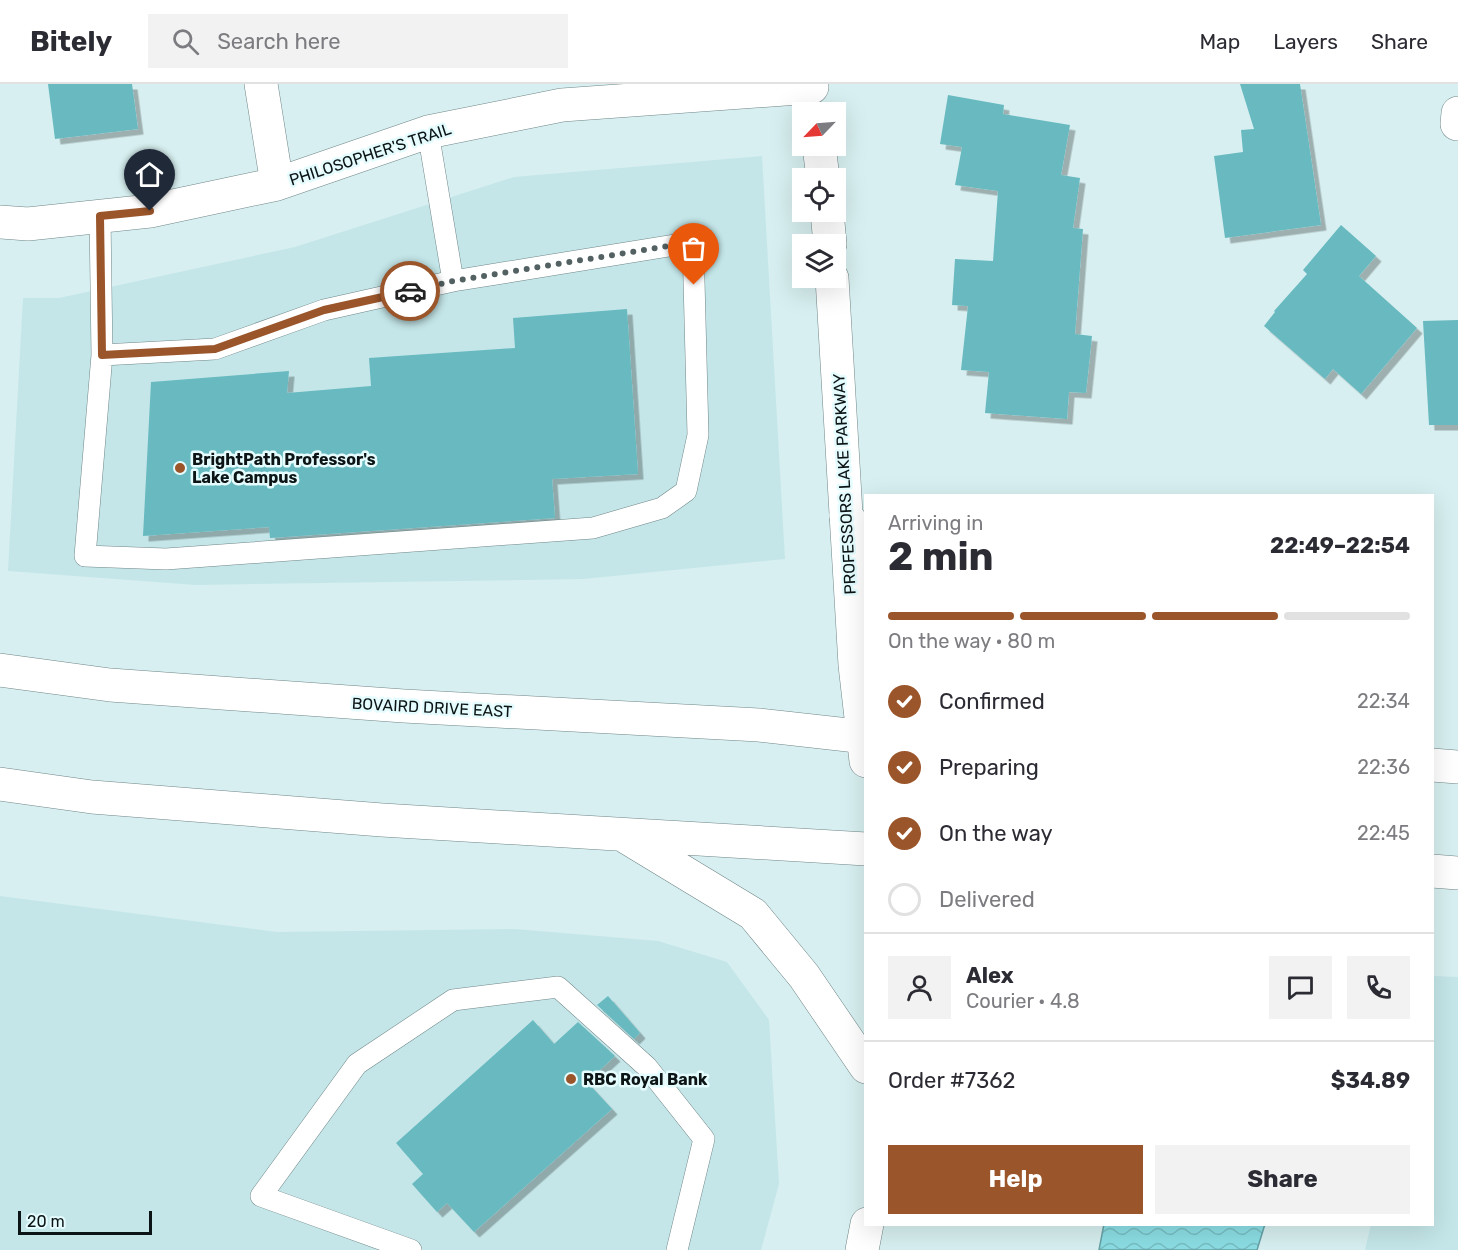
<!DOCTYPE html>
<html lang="en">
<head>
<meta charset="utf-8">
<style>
  body { margin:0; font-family:Rubik,sans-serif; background:#f2f2f3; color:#2b2b33; height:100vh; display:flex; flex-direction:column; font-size:22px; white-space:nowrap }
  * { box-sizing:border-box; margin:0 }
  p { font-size:20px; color:#7c7c81 }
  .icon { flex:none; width:33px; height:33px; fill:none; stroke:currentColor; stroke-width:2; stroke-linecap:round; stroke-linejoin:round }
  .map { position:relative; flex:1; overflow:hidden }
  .sheet { position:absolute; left:864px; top:410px; width:570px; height:732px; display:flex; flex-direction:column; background:#fff; border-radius:0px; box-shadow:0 6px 24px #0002 }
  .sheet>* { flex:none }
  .needle { width:39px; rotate:245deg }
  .buttons { position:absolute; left:792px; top:18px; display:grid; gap:12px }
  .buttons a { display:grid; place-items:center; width:54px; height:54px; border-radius:0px; background:#fff; box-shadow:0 6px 24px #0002; font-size:30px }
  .scale { position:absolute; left:18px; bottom:15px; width:134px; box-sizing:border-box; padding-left:6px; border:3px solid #0c1415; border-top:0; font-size:16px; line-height:21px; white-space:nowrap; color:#0c1415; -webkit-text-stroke:4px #e4fcfe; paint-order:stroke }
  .pin { position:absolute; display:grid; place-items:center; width:51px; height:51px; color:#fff; margin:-62px -26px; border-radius:50% 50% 50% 0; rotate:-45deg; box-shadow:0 0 6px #0007 }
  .pin .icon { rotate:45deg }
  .courier { position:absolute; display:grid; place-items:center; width:60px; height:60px; margin:-30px; border:4px solid #9b552a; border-radius:50%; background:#fff; color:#222; box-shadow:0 2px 8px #0007 }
  .headline em { font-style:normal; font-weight:700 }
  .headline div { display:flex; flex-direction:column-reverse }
  .headline { display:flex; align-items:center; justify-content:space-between; height:102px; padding:0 24px }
  h1 { font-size:39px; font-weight:700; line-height:45px }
  .bar { display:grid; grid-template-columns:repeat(4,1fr); gap:9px 6px; align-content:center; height:72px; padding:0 24px }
  .bar i { height:8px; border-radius:4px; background:#e1e1e2 }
  .bar .current { background:#9b552a }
  .bar p { grid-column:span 4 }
  .line { display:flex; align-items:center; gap:15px; padding:0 24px; border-top:2px solid #e1e1e2 }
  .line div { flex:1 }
  .round { display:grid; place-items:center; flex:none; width:63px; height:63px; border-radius:0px; background:#f2f2f3 }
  ol { padding:0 24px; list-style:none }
  li { display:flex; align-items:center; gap:18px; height:66px }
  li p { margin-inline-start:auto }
  li .icon { padding:6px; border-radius:50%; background:#9b552a; color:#fff; stroke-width:4 }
  li:last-child { color:#7c7c81 }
  li i { width:33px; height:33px; border:3px solid #e1e1e2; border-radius:50% }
  .cta { display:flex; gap:12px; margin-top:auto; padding:12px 24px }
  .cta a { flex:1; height:69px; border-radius:0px; background:#9b552a; color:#fff; font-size:24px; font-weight:700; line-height:69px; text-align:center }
  .cta a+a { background:#f2f2f3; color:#2b2b33 }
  header { display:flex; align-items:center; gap:36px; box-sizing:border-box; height:84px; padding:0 30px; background:#fff; border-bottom:2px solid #e1e1e2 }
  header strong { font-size:28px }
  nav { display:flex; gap:33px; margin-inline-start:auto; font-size:21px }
  .search { width:420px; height:54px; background:#f2f2f3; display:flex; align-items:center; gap:15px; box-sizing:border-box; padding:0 21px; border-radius:0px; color:#7c7c81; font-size:22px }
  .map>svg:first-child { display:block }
  .built { fill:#c4e6e8 }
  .water { fill:url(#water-waves); stroke:#65a1a6; stroke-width:1.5 }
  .building { fill:#67bac0; filter:url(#shadow) }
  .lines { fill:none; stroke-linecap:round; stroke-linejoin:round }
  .service-casing { stroke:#708688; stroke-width:22 }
  .minor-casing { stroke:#708688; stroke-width:34 }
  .tertiary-casing { stroke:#708688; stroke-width:34 }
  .secondary-casing { stroke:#708688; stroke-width:34 }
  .service { stroke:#fff; stroke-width:21 }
  .minor { stroke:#fff; stroke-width:33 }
  .tertiary { stroke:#fff; stroke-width:33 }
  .secondary { stroke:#fff; stroke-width:33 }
  .done { stroke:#536162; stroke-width:6; stroke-dasharray:0 10.8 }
  .route { stroke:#9b552a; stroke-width:8 }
  .poi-dot { fill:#9b552a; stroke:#e4fcfe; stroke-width:2 }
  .labels { text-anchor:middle; stroke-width:5; stroke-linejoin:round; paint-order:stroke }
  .street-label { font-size:16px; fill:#0c1415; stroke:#e4fcfe }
  .poi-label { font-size:16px; font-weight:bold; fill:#0c1415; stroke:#e4fcfe; text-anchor:start }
</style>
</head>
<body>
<header>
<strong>Bitely</strong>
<div class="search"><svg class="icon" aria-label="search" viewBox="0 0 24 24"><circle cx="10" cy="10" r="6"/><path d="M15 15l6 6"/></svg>Search here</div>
<nav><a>Map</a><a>Layers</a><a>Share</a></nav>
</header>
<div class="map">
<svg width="1458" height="1166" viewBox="0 0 1458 1166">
  <defs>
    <pattern id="water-waves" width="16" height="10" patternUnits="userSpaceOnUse" patternTransform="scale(1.5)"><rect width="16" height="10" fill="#8bdee4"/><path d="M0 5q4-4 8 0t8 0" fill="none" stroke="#77bec3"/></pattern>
    <filter id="shadow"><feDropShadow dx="5.5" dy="5.5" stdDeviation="0" flood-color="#0004"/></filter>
  </defs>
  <rect width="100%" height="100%" fill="#d7eff0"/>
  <path class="built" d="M762,72L785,475L583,495L196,501L8,487L23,214H59L295,163L514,93Z
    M0,812L277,848L515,845L658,857L727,878L769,936L779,1100L761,1166H0Z
    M1433,892L1458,893V1166H1365L1371,1140H1432Z"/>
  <path class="water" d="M1104,1140H1265L1257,1166H1099Z"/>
  <path class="building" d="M48,0H132L138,45L55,55Z
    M1240,0H1300L1321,141L1225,154L1214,72L1243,68L1241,46L1254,45Z
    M948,11L1004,21L1003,30L1070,41L1061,91L1080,94L1073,144L1083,145L1075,250L1092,252L1086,309L1069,308L1067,335L985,329L989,288L961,286L968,222L952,221L955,175L993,177L998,107L955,101L962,63L940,60Z
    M1341,141L1376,172L1359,192L1417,244L1361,310L1333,285L1325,295L1264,242L1275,228L1274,227L1307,190L1303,186Z
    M627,225L638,390L552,395L555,434L270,454L269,443L143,452L151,298L289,287L287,309L371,302L369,274L515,264L513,234Z
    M1458,236V341H1429L1423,237Z
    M608,912L640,949L634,955L597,921Z
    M533,936L554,960L578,938L615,972L587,998L612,1025L474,1148L447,1119L437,1128L412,1100L423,1090L396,1059Z"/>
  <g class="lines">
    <defs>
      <path id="service" d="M428,48L453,197
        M100,132L102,271
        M693,158L698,351L686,407L662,424L593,444L166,475L85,472L102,271L215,265L324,226L453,197Z
        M411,1166L261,1112L357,980L453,916L558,903L647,983L704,1055L677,1166"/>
      <path id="minor" d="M261,0L277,100
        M1457,40L1458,29
        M819,62L823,94
        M827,128L830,160
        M0,138L28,140L150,127L277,100L428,48L562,21L812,3
        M832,194L855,581L866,677"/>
      <path id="tertiary" d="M862,1166L867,1140"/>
      <path id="secondary" d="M846,432L866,456
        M0,586L110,601L404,622L759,641L866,653
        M1432,681L1458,683
        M0,700L92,713L382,736L866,765
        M626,753L753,830L804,892L866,983
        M1432,787L1458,789"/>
    </defs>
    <use href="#service" class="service-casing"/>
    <use href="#minor" class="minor-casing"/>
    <use href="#tertiary" class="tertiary-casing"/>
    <use href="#secondary" class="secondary-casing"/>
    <use href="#service" class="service"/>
    <use href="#minor" class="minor"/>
    <use href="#tertiary" class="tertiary"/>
    <use href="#secondary" class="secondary"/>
  </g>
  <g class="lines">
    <path class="done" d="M410,207L453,197L693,158L694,201"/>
    <path class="route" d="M150,127L100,132L102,271L215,265L324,226L410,207"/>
  </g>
  <g class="poi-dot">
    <circle cx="180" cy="384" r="6"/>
    <circle cx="571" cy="995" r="6"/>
  </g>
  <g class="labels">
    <g class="street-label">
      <text transform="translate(370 70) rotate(-18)" y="6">PHILOSOPHER'S TRAIL</text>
      <text transform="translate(844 400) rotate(-93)" y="6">PROFESSORS LAKE PARKWAY</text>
      <text transform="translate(432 623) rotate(3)" y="6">BOVAIRD DRIVE EAST</text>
    </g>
    <g class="poi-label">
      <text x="192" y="381">BrightPath Professor's<tspan x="192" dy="18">Lake Campus</tspan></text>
      <text x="583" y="1001">RBC Royal Bank</text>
    </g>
  </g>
</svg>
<div class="buttons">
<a><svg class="needle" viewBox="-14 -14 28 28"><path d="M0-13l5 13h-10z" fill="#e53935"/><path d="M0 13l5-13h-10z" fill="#7c7c81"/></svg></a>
<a><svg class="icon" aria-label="locate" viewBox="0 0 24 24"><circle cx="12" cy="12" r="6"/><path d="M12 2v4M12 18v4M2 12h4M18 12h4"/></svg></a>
<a><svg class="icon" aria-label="layers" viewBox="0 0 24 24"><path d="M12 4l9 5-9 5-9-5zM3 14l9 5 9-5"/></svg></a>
</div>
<div class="scale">20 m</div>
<div class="pin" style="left:694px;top:201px;background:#ea580c"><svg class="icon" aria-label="bag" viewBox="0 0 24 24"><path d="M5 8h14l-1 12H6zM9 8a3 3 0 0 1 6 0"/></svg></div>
<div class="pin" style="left:150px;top:127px;background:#1f2937"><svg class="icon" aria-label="home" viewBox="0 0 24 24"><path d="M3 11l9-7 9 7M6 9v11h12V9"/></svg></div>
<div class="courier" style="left:410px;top:207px"><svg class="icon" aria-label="car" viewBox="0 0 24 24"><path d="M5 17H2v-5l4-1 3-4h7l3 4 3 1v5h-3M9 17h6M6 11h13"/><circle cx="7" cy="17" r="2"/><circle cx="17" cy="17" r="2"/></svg></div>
<section class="sheet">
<div class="headline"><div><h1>2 min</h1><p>Arriving in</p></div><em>22:49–22:54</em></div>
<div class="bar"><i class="current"></i><i class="current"></i><i class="current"></i><i></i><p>On the way · 80 m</p></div>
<ol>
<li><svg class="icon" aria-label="check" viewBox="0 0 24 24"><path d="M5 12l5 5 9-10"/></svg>Confirmed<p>22:34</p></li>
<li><svg class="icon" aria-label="check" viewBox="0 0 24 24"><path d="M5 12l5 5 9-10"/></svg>Preparing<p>22:36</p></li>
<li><svg class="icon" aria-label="check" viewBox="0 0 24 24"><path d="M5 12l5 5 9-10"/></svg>On the way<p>22:45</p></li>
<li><i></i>Delivered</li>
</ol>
<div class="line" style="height:108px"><a class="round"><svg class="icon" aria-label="person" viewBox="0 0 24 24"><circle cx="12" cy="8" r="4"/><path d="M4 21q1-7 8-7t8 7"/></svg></a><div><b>Alex</b><p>Courier · 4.8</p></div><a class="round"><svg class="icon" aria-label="chat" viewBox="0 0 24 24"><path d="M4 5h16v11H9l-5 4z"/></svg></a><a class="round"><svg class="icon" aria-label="phone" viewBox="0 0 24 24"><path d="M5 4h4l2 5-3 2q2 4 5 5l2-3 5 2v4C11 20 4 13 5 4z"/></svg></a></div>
<div class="line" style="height:78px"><div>Order #7362</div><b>$34.89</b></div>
<div class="cta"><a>Help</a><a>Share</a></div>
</section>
</div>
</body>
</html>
